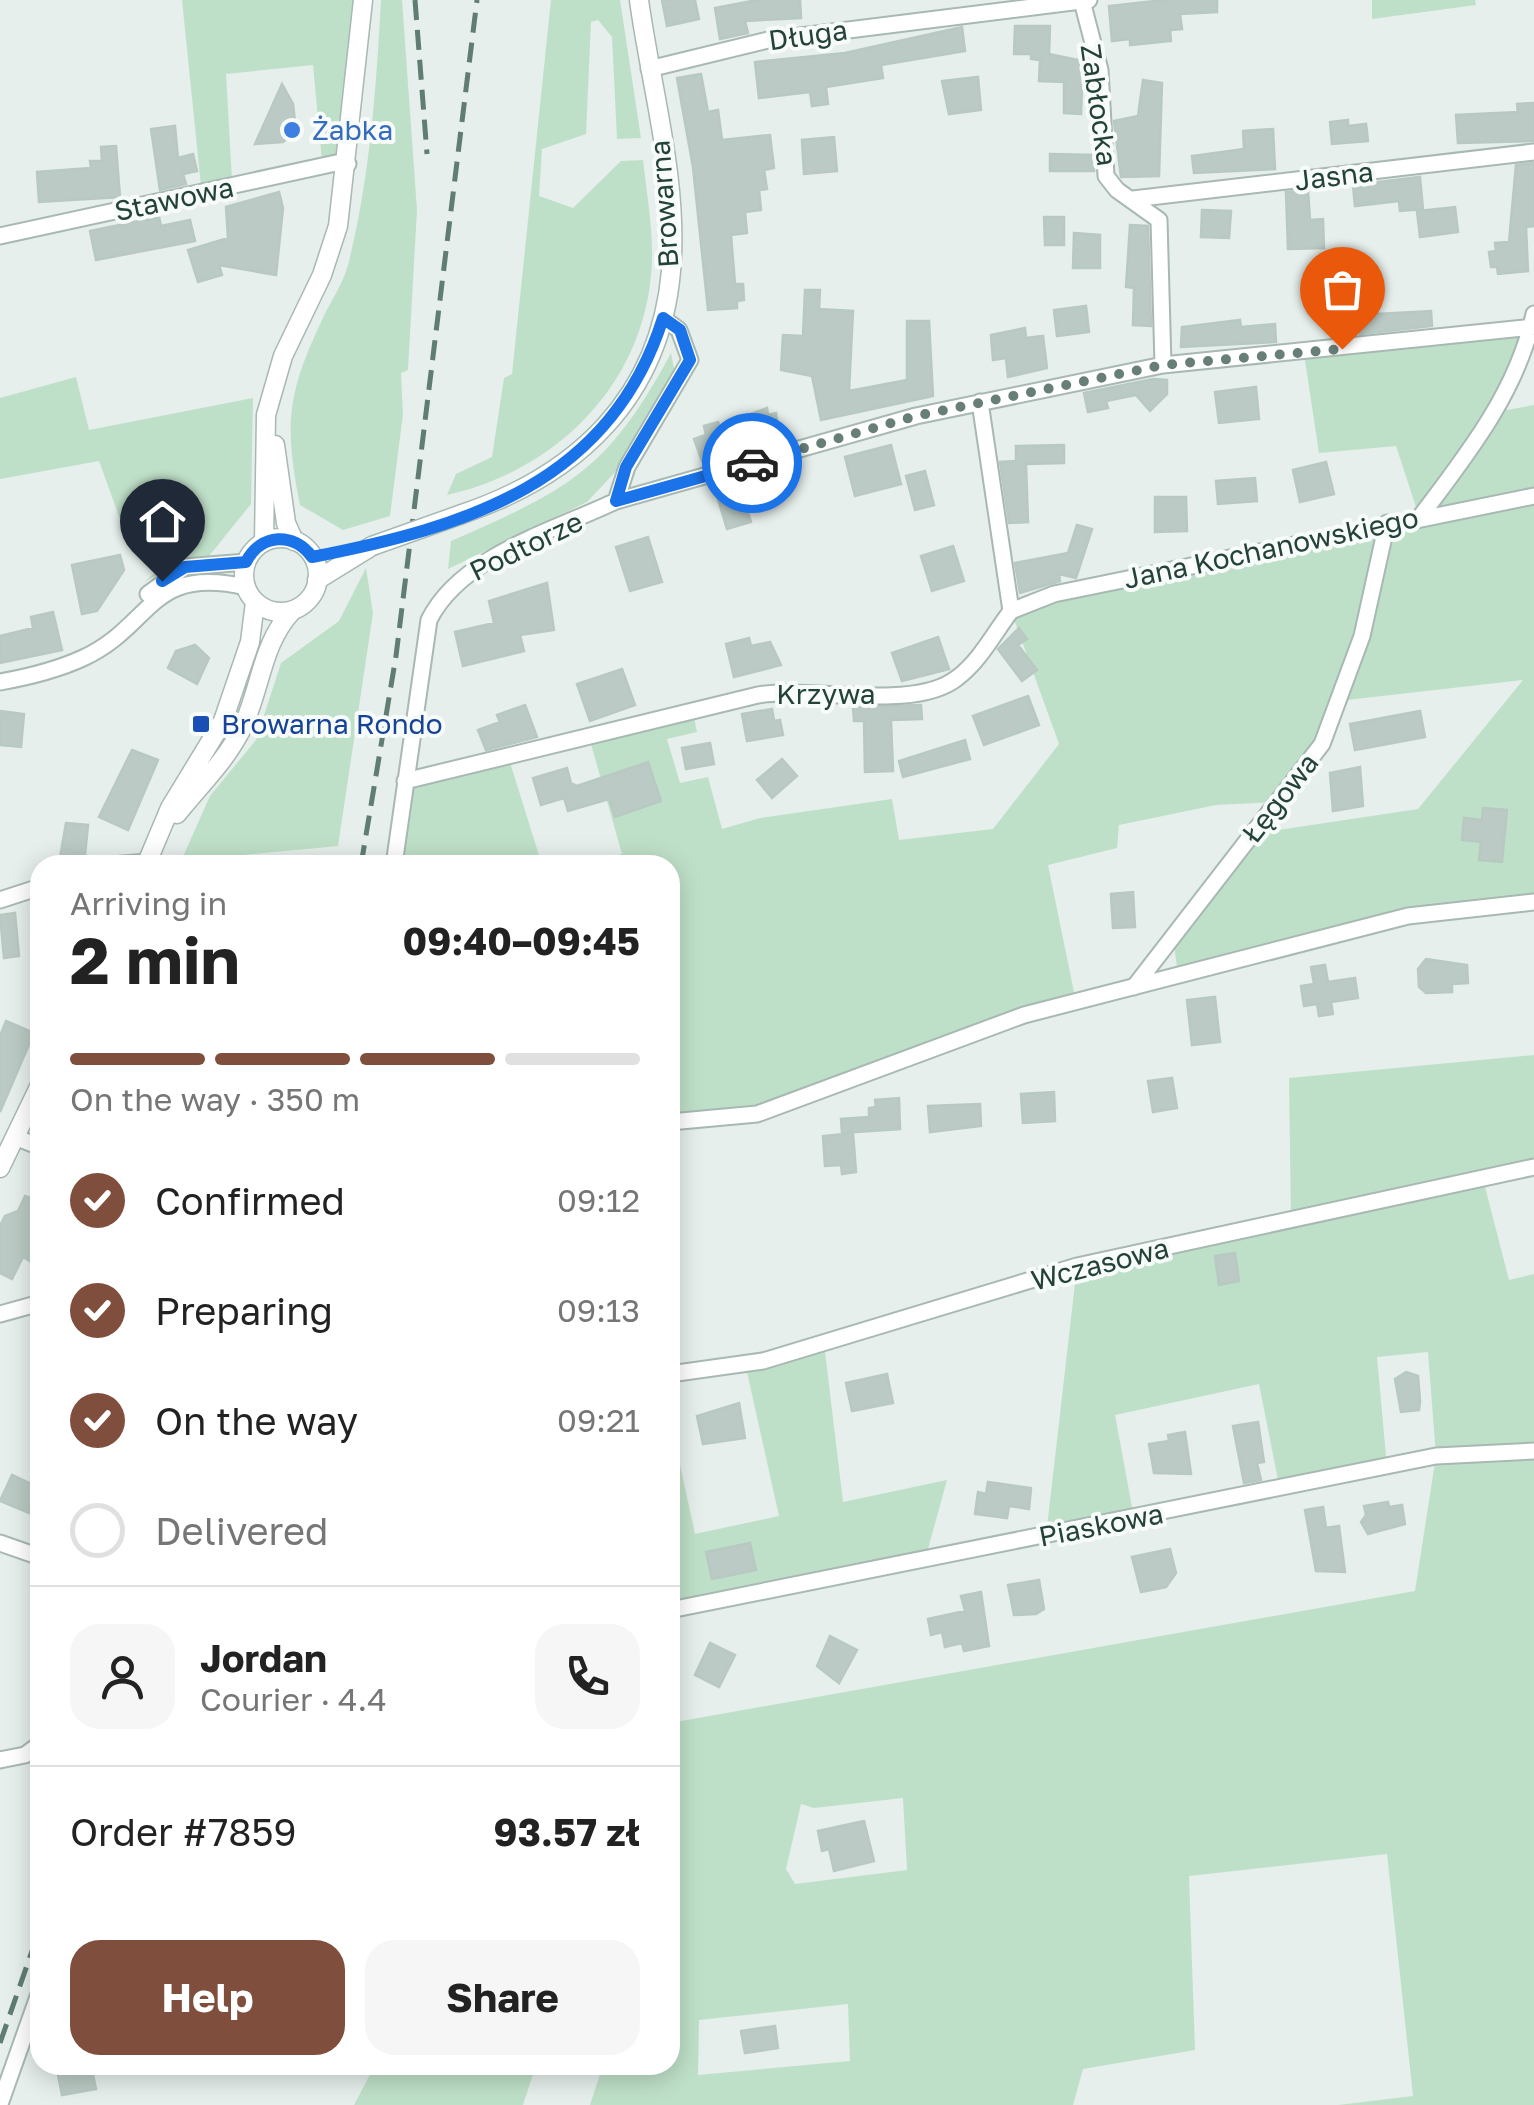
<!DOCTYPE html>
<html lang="en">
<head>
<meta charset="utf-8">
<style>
  body { margin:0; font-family:"Golos Text",sans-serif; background:#f6f6f6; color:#222; height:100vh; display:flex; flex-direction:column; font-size:38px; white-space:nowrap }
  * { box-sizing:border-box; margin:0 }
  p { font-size:32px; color:#767676 }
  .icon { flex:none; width:55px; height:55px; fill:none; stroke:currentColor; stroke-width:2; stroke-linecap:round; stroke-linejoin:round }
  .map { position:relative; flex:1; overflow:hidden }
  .drawer { position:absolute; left:30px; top:855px; width:650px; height:1220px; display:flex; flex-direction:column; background:#fff; border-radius:30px; box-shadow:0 5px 25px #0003 }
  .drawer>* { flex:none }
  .pin { position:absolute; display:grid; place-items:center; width:85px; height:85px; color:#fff; margin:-102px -42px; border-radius:50% 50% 50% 0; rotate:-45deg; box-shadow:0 0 10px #0007 }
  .pin .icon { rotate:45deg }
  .courier { position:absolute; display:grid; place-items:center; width:100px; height:100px; margin:-50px; border:8px solid #1a73e8; border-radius:50%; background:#fff; color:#222; box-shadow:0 2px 12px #0007 }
  .summary em { font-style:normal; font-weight:700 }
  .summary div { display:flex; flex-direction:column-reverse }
  .summary { display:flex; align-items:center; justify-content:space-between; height:170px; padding:0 40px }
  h1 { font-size:65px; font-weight:700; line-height:75px }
  .bar { display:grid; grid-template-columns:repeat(4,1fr); gap:15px 10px; align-content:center; height:120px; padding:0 40px }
  .bar i { height:12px; border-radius:8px; background:#e0e0e0 }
  .bar .selected { background:#804e3d }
  .bar p { grid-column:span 4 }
  .line { display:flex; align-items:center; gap:25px; padding:0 40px; border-top:2px solid #e0e0e0 }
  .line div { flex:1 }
  .round { display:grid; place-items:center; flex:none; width:105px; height:105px; border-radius:30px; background:#f6f6f6 }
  ol { padding:0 40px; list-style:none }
  li { display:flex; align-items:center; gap:30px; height:110px }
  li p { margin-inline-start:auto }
  li .icon { padding:10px; border-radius:50%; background:#804e3d; color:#fff; stroke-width:4 }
  li:last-child { color:#767676 }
  li i { width:55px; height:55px; border:5px solid #e0e0e0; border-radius:50% }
  .primary-button { display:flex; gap:20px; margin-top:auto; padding:20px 40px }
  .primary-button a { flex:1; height:115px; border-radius:30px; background:#804e3d; color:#fff; font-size:40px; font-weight:700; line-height:115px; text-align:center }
  .primary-button a+a { background:#f6f6f6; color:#222 }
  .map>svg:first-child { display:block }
  .green { fill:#bfe0c8; fill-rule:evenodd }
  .building { fill:#bbcac4; stroke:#b8c9c2; stroke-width:2.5 }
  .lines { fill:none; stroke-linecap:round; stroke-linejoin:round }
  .minor-casing { stroke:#a8b8b2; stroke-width:19 }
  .tertiary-casing { stroke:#a8b8b2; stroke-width:21 }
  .minor { stroke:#fff; stroke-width:15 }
  .tertiary { stroke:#fff; stroke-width:18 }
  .rail { stroke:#5f7d75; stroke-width:5; stroke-dasharray:20 10; stroke-linecap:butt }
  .tertiary-bridge-casing { stroke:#a8b8b2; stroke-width:21; stroke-linecap:butt }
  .tertiary-bridge { stroke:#fff; stroke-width:18 }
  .done { stroke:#687f78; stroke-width:10; stroke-dasharray:0 18 }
  .route { stroke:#1a73e8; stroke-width:12 }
  .shop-dot { fill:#3f7fe0; stroke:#f7fbf9; stroke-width:4 }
  .transit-dot { fill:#1a4fb4; stroke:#f7fbf9; stroke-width:4 }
  .labels { text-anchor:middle; stroke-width:8; stroke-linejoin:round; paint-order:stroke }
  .street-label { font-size:28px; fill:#24423a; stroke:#f7fbf9 }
  .shop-label { font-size:28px; fill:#366cbe; stroke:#f7fbf9; text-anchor:start }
  .transit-label { font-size:28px; fill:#164399; stroke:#f7fbf9; text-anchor:start }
</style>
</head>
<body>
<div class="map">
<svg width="1534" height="2105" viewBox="0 0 1534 2105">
  <rect width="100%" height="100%" fill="#e6efeb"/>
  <path class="green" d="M182,0H363L348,164L322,161L313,65L226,74L232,180L201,186Z
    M381,0H402L417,210L408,370L401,373L403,414L390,516L343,530L300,505C284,425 287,394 322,320C330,302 343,284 348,265C370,178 376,90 381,0Z
    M551,0H620L641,138L617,139L612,37L598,20L591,22L586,134L542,149L539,196L573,208L621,161L643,160C647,198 655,236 651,275C641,387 555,471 447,495L456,474L492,457L504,378L512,374Z
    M1372,0H1475L1476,5L1372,19Z
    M1532,321L1496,412L1534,405V896L1408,916L1178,976L1173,936L1252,834L1418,809L1523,680L1338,701L1322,744L1277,802L1216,805L1119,825L1117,848L1048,865L1076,1002L757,1114L670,1122V865H581L622,854L589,737L693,713L697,732L667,739L680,783L708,777L722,829L760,818L892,799L899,840L993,829L1059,744L1011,611L1419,516L1396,446L1319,453L1304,354Z
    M671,353L674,369L619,468L587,502L448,569L451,541C570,489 608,470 671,353Z
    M76,377L89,430L253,398L251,504L209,556L181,562L144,582L175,556L169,545L132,552L99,461L0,479V398Z
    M366,568L373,613L338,846L181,861L210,796L256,740L281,663L339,621Z
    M508,756L542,865H394L405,781Z
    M1534,1055V1161L1483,1179L1509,1280L1534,1274V2105H1338L1413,2096L1387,1854L1189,1876L1195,2050L1083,2069L1073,2105H590L603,2065H670V1723L1415,1591L1436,1456L1428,1352L1377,1357L1387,1467L1280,1490L1259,1384L1115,1415L1134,1518L1046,1536L1077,1266L1291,1220L1289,1078ZM903,1798L907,1870L795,1884L786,1869L801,1804L814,1808ZM848,2004L850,2061L698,2075L699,2020Z
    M824,1343L843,1502L947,1480L925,1560L670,1610V1418L695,1534L779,1516L745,1363Z
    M375,2065H536L523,2105H354Z"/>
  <path class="building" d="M662,0H695L699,19L667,26Z
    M757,0H800L801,18L745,21L748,33L720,39L715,8Z
    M1164,0H1217V12L1180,14L1182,29L1170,30L1171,41L1130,45V39L1112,41L1109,6Z
    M1015,26H1050L1049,54L1083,61L1081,114L1064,113V82L1039,81L1040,60L1031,59V54H1014Z
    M962,27L965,51L881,65L883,78L826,87L828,104L812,106L810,92L759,98L755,62L845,53Z
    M701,74L708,112L718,110L722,140L770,135L774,168L764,170L767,189L759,190L761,210L745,212L747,233L731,235L735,284H743L744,300L737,301V308L708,310L693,167L677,78Z
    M978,77L981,110L949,114L942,81Z
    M1143,80L1162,83L1159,176L1121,177L1114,121L1138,116Z
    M282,84L293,104L296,131L283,142L255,144Z
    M1534,103V141L1458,143L1456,115L1518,112L1517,104Z
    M1348,120V126L1366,124L1368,141L1332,144L1330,122Z
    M175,126L178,158L193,154L197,171L183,174L186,184L160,190L151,129Z
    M1273,129L1275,169L1194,173L1192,156L1244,149L1243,131Z
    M834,137L837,171L804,174L802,140Z
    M116,146L120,197L39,202L37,172L91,168L90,161H102L101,147Z
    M1050,154L1094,155V171H1050Z
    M1534,163V226L1526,227L1528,271L1498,274L1497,267H1491L1489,252L1496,251L1495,243L1509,242L1516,165Z
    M1420,177L1423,209L1400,211L1399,201L1355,206L1353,185Z
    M1308,190L1310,220L1323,219L1324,248L1288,249L1286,192Z
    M279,192L283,208L276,275L219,265L222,275L198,282L188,250L228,238L226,207Z
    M1455,207L1458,232L1420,237L1417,211Z
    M1202,210L1231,211L1229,238L1201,237Z
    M159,217L161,226L190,220L195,241L96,260L90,231Z
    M1044,217H1064V245H1045Z
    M1130,225L1148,226L1151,326L1133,325L1134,288L1126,287Z
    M1074,233L1100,235V268H1073Z
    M805,290H820L819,309L853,311L849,391L907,380V321H929L933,396L821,420L812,376L781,370L783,335L803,336Z
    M1086,306L1089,332L1057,336L1054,310Z
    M1431,311L1432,326L1360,334L1359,315Z
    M1240,320L1241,327L1275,324L1276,342L1181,347L1182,327Z
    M1025,328L1026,338L1043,336L1047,368L1008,377L1006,358L993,360L991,335Z
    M1153,379L1167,380V394L1150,411L1136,395L1106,401L1108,408L1088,412L1084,393Z
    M1256,387L1259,419L1219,423L1215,392Z
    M767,408L768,415L776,413L778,430L748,435L745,416Z
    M718,422L728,452L702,461L694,439L706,435L704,426Z
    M891,445L901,484L855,496L845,457Z
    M1064,445V463L1026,464L1028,522L1009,523L1000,462L1016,461V446Z
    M1326,462L1334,494L1300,502L1293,470Z
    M925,471L934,505L915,510L906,476Z
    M1255,478L1257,501L1218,504L1216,481Z
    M741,490L751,522L727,529L717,496Z
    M1155,497H1186L1187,531L1155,532Z
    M1077,525L1092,529L1076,578L1059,574L1060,581L1020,593L1015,563L1068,553Z
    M648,537L662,582L630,591L616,547Z
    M953,546L964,581L932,591L921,556Z
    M120,555L124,570L97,611L82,614L72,565Z
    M547,583L554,630L520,635L524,651L463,666L455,632L494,623L489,601Z
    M53,612L62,650L0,663V636L33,628L31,617Z
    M1019,628L1027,639L1018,645L1037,670L1022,681L998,649Z
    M938,637L949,669L902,681L892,653Z
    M749,638L751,646L770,642L781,665L734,677L726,644Z
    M195,645L209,658L197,684L168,668L176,651Z
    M622,669L635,705L590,721L577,684Z
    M1028,696L1039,725L984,745L973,716Z
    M525,705L537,737L486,750L478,730L500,722L497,715Z
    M921,705L922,719L891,720L893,771L865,772L864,721H854L853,707Z
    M772,709L774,721L780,720L783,735L747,741L742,714Z
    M0,711L24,714L21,747L0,745Z
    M1420,711L1425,737L1355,750L1350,724Z
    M965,740L970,759L903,777L899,761Z
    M710,743L714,764L686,769L682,748Z
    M132,750L158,760L128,830L99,817Z
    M782,759L797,776L772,798L757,780Z
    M648,762L661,801L615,817L609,799L568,811L564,798L541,805L533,778L567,768L571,783L577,786Z
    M1360,767L1363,806L1333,811L1330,773Z
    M1483,808L1507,810L1502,862L1479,860L1481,842L1462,840L1464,818L1482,820Z
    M66,823L88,825L84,865L59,863Z
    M1133,892L1135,927L1113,928L1111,894Z
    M15,913L19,956L4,958L0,915Z
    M1426,959L1467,965L1468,983L1452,984V992L1426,993L1419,987L1418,969Z
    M1325,965L1328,982L1355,978L1358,998L1331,1002L1333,1014L1319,1016L1317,1004L1304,1006L1301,986L1314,984L1311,967Z
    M1215,997L1220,1042L1192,1045L1187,1000Z
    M6,1021L34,1033L0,1112V1036Z
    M1172,1078L1177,1108L1153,1112L1148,1081Z
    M1054,1092L1055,1121L1023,1123L1021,1094Z
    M899,1098L900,1129L842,1133L841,1119L869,1117V1108L876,1107L875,1100Z
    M980,1104L981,1126L930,1132L928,1106Z
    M853,1133L856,1172L842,1174L841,1165L825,1166L823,1136Z
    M25,1196L40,1201V1267L23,1257L12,1279L0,1273V1226L5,1216L18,1211Z
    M1235,1253L1239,1281L1219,1285L1215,1256Z
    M1406,1372L1418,1376L1420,1401L1419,1410L1401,1412L1395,1379Z
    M887,1374L893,1403L852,1411L846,1383Z
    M739,1403L745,1438L703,1444L697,1416Z
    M1258,1422L1264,1462L1257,1463L1261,1480L1244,1483L1233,1426Z
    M1185,1432L1191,1474L1154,1473L1149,1444L1169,1441L1168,1435Z
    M12,1475L40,1488L34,1515L0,1501Z
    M988,1482L1031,1488L1029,1509L1009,1506L1007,1518L975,1514L978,1492L986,1494Z
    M1388,1502L1389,1507L1402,1505L1405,1524L1368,1534L1361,1522L1366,1515L1364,1506Z
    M1323,1507L1326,1528L1339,1526L1345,1572L1316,1571L1305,1510Z
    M750,1543L756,1570L712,1579L706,1552Z
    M1170,1549L1176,1573L1166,1587L1141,1592L1132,1557Z
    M1039,1580L1044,1609L1036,1614L1014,1615L1008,1585Z
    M981,1592L989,1646L964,1651L962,1643L945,1647L942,1632L931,1635L928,1619L965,1611L961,1596Z
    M830,1636L857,1650L839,1683L817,1666Z
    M710,1643L735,1655L719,1687L695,1675Z
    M864,1821L874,1861L834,1871L829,1849L822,1851L818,1831Z
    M775,2026L778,2048L745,2053L741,2031Z
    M56,2065H91L96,2089L62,2095Z"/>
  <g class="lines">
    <defs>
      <path id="minor" d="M1082,1L1100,70L1106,176L1117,190L1159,220L1163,365
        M649,69L768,40L1089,0
        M1133,199L1534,152
        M0,236L336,163L348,164
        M616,501L916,416L1163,365L1534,327
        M1420,517C1467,455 1517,392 1534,314
        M148,594L185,567L246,562
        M1011,611L1054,594L1534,496
        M0,682C28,677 57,670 83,658C154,625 148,565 246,587
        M405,781L758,695C811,686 914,712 957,678C980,661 994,633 1011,611L980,402
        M111,865L148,862
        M394,865L429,620C461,556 553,531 616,501L627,467L690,360L679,330L663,318
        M0,900L40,887
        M1134,987L1322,744L1362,636L1387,523
        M670,1122L757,1114L1024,1015L1408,916L1534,902
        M15,1137L40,1147
        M0,1314L40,1303
        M670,1374L763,1361L1077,1266L1534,1167
        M0,1543L40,1557
        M670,1610L1436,1456L1534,1451
        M0,1760L25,1755L40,1744
        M0,2104L40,1991"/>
      <path id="tertiary" d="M275,445L286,523L294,541
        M462,514C577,475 660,398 671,271C679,182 651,88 639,0
        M244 575a37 37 0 1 1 74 0a37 37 0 1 1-74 0Z
        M264,542L266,415L283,356L322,275L338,226L363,0
        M317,580L372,546
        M177,814C200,785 227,760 243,726C261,687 262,643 292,611
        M146,865L170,808L223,721L250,642L255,602
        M0,1168L40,1085"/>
    </defs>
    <use href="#minor" class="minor-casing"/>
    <use href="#tertiary" class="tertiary-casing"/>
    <use href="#minor" class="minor"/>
    <use href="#tertiary" class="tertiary"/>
    <path class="rail" d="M415,0L427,154
      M361,865L396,656L477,0
      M0,2043L40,1928"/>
    <defs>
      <path id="tertiary-bridge" d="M372,546L462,514"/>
    </defs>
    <use href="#tertiary-bridge" class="tertiary-bridge-casing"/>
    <use href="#tertiary-bridge" class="tertiary-bridge"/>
  </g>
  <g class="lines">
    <path class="done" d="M752,463L916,416L1163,365L1342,349"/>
    <path class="route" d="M162,581L185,567L246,562C261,533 294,532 312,557C467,527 611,483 663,318L680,330L690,360L626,467L616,501L752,463"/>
  </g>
  <circle class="shop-dot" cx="292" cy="130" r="10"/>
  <rect class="transit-dot" x="191" y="714" width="20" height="20" rx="5"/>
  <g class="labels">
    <g class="street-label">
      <text transform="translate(808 35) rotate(-8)" y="10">Długa</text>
      <text transform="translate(1099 105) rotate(82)" y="10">Zabłocka</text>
      <text transform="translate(1334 176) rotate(-7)" y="10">Jasna</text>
      <text transform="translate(174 199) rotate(-12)" y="10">Stawowa</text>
      <text transform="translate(664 204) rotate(-94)" y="10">Browarna</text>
      <text transform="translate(526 546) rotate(-26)" y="10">Podtorze</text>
      <text transform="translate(1271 548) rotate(-12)" y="10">Jana Kochanowskiego</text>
      <text x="826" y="704">Krzywa</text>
      <text transform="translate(1280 798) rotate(-52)" y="10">Łęgowa</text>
      <text transform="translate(1100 1264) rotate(-14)" y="10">Wczasowa</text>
      <text transform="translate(1101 1525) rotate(-11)" y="10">Piaskowa</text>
    </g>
    <g class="shop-label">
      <text x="312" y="140">Żabka</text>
    </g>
    <g class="transit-label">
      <text x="221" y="734">Browarna Rondo</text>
    </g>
  </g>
</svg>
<div class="pin" style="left:1342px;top:349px;background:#ea580c"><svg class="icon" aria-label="bag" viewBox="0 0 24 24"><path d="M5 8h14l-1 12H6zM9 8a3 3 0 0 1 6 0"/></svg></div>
<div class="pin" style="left:162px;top:581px;background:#1f2937"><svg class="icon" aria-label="home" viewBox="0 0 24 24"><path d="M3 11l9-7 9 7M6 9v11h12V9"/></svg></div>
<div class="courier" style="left:752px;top:463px"><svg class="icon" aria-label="car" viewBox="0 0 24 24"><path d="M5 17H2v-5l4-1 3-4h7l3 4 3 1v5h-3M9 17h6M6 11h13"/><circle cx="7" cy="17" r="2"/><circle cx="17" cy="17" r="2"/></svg></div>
<section class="drawer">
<div class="summary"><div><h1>2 min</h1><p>Arriving in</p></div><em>09:40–09:45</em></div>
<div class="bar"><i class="selected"></i><i class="selected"></i><i class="selected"></i><i></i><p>On the way · 350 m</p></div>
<ol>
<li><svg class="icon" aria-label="check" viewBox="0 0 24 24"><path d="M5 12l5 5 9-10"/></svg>Confirmed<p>09:12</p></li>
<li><svg class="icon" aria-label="check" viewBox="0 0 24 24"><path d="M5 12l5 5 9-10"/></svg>Preparing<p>09:13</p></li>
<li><svg class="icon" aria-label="check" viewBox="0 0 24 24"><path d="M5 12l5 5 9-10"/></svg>On the way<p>09:21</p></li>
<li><i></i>Delivered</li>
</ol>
<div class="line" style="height:180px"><a class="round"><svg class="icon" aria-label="person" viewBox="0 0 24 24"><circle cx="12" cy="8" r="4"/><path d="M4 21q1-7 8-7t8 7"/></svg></a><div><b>Jordan</b><p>Courier · 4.4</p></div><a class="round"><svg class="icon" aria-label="phone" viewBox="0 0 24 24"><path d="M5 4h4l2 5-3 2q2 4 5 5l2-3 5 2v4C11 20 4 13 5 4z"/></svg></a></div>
<div class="line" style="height:130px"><div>Order #7859</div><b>93.57 zł</b></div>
<div class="primary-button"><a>Help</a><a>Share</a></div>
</section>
</div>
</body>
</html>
